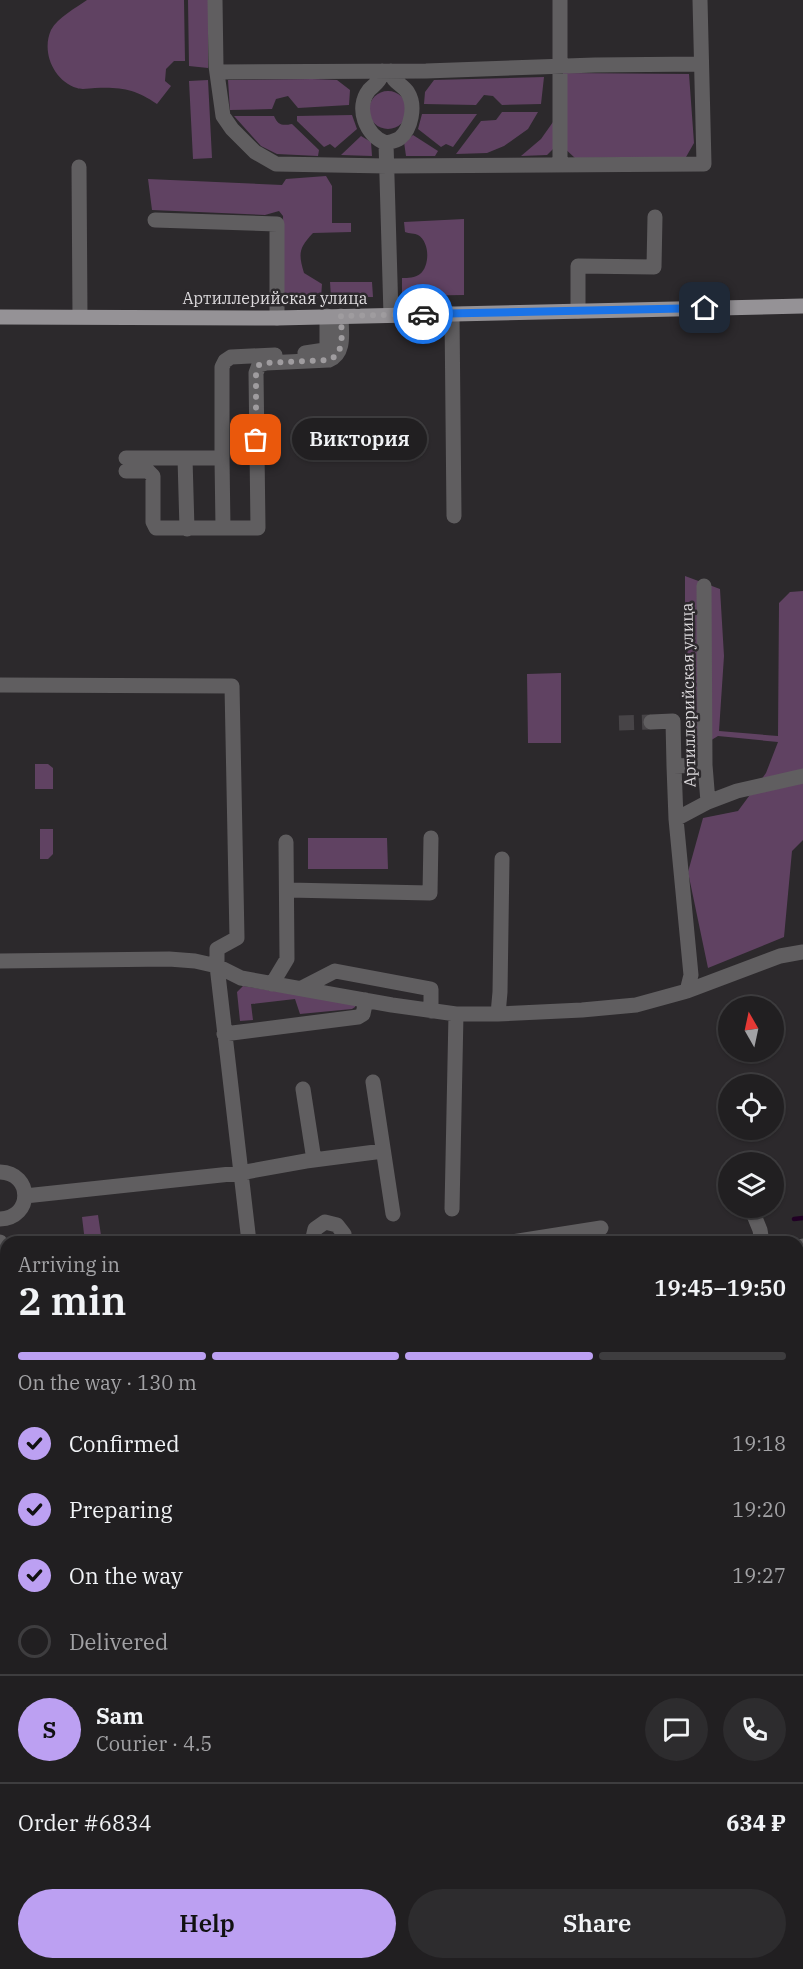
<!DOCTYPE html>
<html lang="en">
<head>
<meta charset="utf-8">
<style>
  body { margin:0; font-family:"IBM Plex Serif",serif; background:#2d2c2e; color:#f1f3f6; height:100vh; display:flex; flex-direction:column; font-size:22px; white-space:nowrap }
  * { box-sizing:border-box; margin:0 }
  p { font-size:20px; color:#a2a2a5 }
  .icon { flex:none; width:33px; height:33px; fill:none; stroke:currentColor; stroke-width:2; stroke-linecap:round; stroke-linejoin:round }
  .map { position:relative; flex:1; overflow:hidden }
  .drawer { position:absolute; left:0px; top:1236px; width:804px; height:734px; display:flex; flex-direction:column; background:#211f21; border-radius:18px 18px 0 0; box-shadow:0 2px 4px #0004,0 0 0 2px #3e3d3f }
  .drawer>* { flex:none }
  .needle { width:39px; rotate:351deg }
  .fabs { position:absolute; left:718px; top:996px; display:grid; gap:12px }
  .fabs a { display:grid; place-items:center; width:66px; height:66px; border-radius:50%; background:#211f21; box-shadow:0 2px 4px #0004,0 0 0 2px #3e3d3f; font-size:30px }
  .pin { position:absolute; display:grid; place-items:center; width:51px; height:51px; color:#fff; margin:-26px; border-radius:12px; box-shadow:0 3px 9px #0006 }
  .courier { position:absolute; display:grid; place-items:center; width:60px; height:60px; margin:-30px; border:4px solid #1a73e8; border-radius:50%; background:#fff; color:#222; box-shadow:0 2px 8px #0007 }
  .bubble { position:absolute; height:42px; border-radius:21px; background:#211f21; box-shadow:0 2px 4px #0004,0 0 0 2px #3e3d3f; font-size:20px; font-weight:600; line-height:42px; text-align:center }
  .head em { font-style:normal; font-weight:600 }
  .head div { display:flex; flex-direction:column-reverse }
  .head { display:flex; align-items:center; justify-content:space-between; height:102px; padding:0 18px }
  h1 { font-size:39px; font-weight:600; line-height:45px }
  .bar { display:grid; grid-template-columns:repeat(4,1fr); gap:9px 6px; align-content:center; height:72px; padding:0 18px }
  .bar i { height:8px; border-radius:4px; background:#3e3d3f }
  .bar .current { background:#bca0f2 }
  .bar p { grid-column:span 4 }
  .line { display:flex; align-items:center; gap:15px; padding:0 18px; border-top:2px solid #3e3d3f }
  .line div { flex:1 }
  .round { display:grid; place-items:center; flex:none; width:63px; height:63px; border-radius:32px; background:#2d2c2e }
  ol { padding:0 18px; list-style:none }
  li { display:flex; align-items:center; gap:18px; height:66px }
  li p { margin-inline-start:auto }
  li .icon { padding:6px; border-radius:50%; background:#bca0f2; color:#111; stroke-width:4 }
  li:last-child { color:#a2a2a5 }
  li i { width:33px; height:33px; border:3px solid #3e3d3f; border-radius:50% }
  .primary-button { display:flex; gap:12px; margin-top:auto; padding:12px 18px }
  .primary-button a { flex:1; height:69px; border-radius:36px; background:#bca0f2; color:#111; font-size:24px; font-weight:600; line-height:69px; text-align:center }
  .primary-button a+a { background:#2d2c2e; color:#f1f3f6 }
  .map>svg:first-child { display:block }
  .green { fill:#604262 }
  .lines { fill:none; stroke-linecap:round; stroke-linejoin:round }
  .stream { stroke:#210025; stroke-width:4.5 }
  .minor-tunnel { stroke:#474447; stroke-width:15; stroke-dasharray:15 8; stroke-linecap:butt }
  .minor { stroke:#605e60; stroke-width:15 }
  .major { stroke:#959296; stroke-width:15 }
  .done { stroke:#9f9c9f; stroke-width:6; stroke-dasharray:0 10.8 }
  .route { stroke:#1a73e8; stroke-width:8 }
  .labels { text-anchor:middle; stroke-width:5; stroke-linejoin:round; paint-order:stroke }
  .street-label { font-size:16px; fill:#dddadd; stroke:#2c292c }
</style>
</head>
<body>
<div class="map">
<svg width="803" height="1969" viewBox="0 0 803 1969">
  <rect width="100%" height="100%" fill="#2c292c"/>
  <path class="green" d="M87,0H184L185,61H174L166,69L165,81L171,86L157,104C135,89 122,87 95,88C90,88 82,90 77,88C54,81 41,52 51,30C58,17 76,8 87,0Z
    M188,0H208V68L189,66Z
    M563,73L689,74L694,143L686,157L575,158L563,147Z
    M544,77L541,104L502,105L493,96L484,95L476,105L424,104L425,92L434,80Z
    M312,79L337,80L350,90L349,105L298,108L288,96L276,99L272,109L230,110L228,80Z
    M208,80L212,158L193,159L189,81Z
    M369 110a19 19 0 1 1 38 0a19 19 0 1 1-38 0Z
    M502,112H538L528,129L504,146L487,153L456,154L481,121L496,120Z
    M422,114H477L453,147L446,144L441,147L418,129Z
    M352,115L357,129L335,148L330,144L324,147L297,121V116Z
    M234,116H274C278,125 282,126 292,124L319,150L318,156L277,154L261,146Z
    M553,122V149L547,155L521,156L541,139Z
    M413,135L438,151L435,156H406L404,142Z
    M361,136L371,142L372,156L341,155Z
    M326,176L332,186V223H351V232L313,233C299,248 298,253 304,273L322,284L321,298H284L283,216L279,211L265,215L152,210L148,179L282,185L286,179Z
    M464,219V295L402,296V278C408,278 415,278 420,274C430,266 430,242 418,235C415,233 409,234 405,232L404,222Z
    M330,282H372L373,297H331Z
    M685,576L720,589L724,656L719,731L778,736L779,603L790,592L803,591V840L792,851L784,937L708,968L688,872L703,818L738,811L766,773L778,742L718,736L685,756Z
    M561,673V743H528L527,674Z
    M35,764H48L53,768V789H35Z
    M40,829H53V854L48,859H40Z
    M308,838H387L388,869H308Z
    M243,986L355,1004V1007L352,1009L300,1014L295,999L251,1004L253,1020L240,1021L237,992Z
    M98,1215L102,1242H85L82,1217Z"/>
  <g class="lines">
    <path class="stream" d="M794,1219L803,1218"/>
    <path class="minor-tunnel" d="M619,723L651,722"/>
    <path class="minor" d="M215,0L216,66L223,116L232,129L255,152L276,164L387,166L704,164L700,0
      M382,71C381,81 375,84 369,90C355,108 366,136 386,143L391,315
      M217,72L426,71L595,65L701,64
      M386,143C390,142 396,141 400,138C411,129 416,106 408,93C403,84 392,83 391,71
      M560,165V0
      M79,167L80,316
      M155,220L277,224V318
      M578,311V266L654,267L655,217
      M452,314L454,516
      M305,353L325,350L327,344V316
      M126,458H222L223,528H258L256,373L259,365L266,363L329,360C346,353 341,331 341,316
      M185,458L187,529
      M222,458V367L225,361L231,357L275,355
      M126,471H148L153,476V522L156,528H223
      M704,586L705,765L708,802
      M0,685L232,686L237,938L217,949V966L249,1242
      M651,722L673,721L674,766L705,765
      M674,766L676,819
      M288,890L430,893L431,838
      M0,961L169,959L195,961L217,966L241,978L392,1005L456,1014H498L582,1010L636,1005L687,991L780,956L803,952
      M272,984L287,959L286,842
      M302,988L335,971L431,989V1011
      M687,991L691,975L676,819L708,802L737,791L803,776
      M498,1014L500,992L502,859
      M224,1034L358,1017L363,1014L366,1000
      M373,1082L393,1214
      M303,1089L314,1160
      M0,1172C33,1173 33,1218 0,1219
      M25,1196L240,1173L306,1161L383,1151
      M751,1208L760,1230L762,1242
      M452,1209L456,1014
      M0,1242L6,1290
      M312,1242L315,1229L325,1222L337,1225L344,1234L342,1242
      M512,1242L601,1228
      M798,1247L803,1246
      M0,1367L6,1369
      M798,1443L803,1467
      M798,1540H803
      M0,1596L6,1598
      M0,1693L6,1695
      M798,1711L803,1731
      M798,1742H803
      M0,1795L6,1797
      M0,1832L6,1834
      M361,1964V1969
      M518,1964V1969
      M562,1964L563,1969
      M747,1964L748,1969
      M138,1969L140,1964
      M255,1969L257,1964
      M705,1969L730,1964"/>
    <path class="major" d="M0,317L277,318L803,306"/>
  </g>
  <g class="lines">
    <path class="done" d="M256,440V373L259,365L266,363L329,360C346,353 341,331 341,316L423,314"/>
    <path class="route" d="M423,314L705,308"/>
  </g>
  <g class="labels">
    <g class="street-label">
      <text x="275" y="304">Артиллерийская улица</text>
      <text transform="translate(688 695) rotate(-91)" y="6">Артиллерийская улица</text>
    </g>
  </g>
</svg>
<div class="fabs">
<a><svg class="needle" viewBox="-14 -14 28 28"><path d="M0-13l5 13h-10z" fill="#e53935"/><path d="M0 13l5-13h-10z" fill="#a2a2a5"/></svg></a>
<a><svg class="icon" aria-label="locate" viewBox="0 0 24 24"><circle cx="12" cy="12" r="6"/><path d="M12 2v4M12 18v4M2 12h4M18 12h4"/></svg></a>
<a><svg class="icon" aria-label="layers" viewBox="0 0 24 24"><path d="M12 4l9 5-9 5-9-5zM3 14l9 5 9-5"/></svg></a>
</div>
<div class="pin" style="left:256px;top:440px;background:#ea580c"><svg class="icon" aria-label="bag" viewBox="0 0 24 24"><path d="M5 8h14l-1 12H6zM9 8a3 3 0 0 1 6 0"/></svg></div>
<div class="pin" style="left:705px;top:308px;background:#1f2937"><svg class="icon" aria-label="home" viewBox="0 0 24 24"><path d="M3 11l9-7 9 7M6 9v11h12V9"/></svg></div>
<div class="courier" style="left:423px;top:314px"><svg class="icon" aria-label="car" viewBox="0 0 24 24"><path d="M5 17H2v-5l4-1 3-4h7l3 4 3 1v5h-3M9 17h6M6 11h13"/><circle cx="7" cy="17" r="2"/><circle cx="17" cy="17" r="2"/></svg></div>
<div class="bubble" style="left:292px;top:418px;width:135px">Виктория</div>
<section class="drawer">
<div class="head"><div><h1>2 min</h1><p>Arriving in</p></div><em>19:45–19:50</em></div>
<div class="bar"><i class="current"></i><i class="current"></i><i class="current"></i><i></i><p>On the way · 130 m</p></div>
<ol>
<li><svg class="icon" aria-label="check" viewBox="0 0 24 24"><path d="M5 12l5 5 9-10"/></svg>Confirmed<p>19:18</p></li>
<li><svg class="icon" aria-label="check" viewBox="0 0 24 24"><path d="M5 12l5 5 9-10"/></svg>Preparing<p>19:20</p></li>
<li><svg class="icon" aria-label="check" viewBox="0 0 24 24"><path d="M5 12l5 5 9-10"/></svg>On the way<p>19:27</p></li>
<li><i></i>Delivered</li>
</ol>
<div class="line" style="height:108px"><b class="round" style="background:#bca0f2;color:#111">S</b><div><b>Sam</b><p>Courier · 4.5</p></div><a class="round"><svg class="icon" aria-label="chat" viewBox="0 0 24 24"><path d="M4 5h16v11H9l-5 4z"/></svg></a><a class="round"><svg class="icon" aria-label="phone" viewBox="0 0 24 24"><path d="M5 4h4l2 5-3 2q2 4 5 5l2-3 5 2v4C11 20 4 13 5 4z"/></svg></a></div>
<div class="line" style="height:78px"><div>Order #6834</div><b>634 ₽</b></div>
<div class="primary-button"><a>Help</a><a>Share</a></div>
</section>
</div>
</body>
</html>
